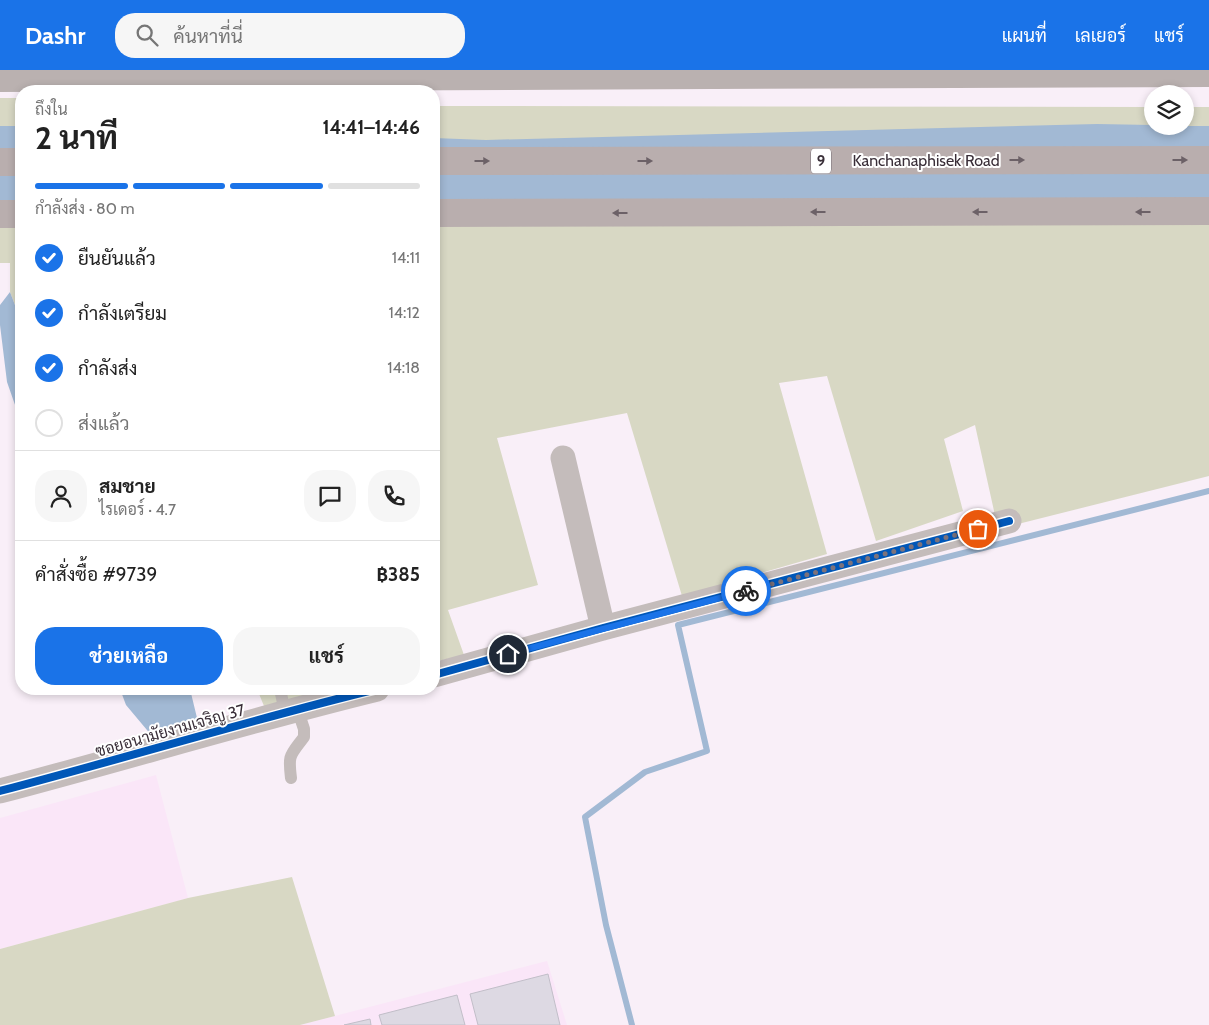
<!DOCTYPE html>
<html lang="th">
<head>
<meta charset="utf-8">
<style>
  body { margin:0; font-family:Cabin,Sarabun,sans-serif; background:#f6f6f6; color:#222; height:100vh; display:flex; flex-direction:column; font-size:19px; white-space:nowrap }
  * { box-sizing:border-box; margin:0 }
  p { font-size:16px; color:#767676 }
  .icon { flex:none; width:28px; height:28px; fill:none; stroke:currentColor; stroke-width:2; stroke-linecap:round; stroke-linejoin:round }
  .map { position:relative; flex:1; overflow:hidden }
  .panel { position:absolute; left:15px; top:15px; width:425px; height:610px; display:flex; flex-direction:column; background:#fff; border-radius:20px; box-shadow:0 2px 8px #0003 }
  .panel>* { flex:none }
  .buttons { position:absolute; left:1144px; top:15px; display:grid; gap:10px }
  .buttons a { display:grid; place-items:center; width:50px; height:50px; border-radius:50%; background:#fff; box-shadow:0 2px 8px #0003; font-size:25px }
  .pin { position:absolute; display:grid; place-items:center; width:42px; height:42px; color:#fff; margin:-21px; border:2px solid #fff; border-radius:50%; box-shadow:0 1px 5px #0007 }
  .courier { position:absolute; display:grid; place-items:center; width:50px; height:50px; margin:-25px; border:4px solid #1a73e8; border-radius:50%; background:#fff; color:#222; box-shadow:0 1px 6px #0007 }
  .head em { font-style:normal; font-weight:700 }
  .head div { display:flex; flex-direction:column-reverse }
  .head { display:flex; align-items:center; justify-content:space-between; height:85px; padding:0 20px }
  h1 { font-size:32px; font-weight:700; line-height:38px }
  .bar { display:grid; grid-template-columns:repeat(4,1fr); gap:8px 5px; align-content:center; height:60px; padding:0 20px }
  .bar i { height:6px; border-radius:4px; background:#e0e0e0 }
  .bar .active { background:#1a73e8 }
  .bar p { grid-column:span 4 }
  .line { display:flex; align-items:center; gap:12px; padding:0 20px; border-top:1px solid #e0e0e0 }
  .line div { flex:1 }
  .round { display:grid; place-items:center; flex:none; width:52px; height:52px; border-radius:20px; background:#f6f6f6 }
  ol { padding:0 20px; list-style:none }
  li { display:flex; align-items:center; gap:15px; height:55px }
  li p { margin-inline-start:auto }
  li .icon { padding:5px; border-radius:50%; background:#1a73e8; color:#fff; stroke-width:4 }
  li:last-child { color:#767676 }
  li i { width:28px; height:28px; border:2px solid #e0e0e0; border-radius:50% }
  .button { display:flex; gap:10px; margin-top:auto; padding:10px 20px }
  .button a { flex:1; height:58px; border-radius:20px; background:#1a73e8; color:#fff; font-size:20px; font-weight:700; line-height:58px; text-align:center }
  .button a+a { background:#f6f6f6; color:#222 }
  header { display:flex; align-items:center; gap:30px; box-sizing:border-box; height:70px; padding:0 25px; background:#1a73e8; color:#fff }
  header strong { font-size:24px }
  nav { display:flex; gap:28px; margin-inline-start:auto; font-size:18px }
  .search { width:350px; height:45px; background:#f6f6f6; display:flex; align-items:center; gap:12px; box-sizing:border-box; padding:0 18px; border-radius:20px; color:#767676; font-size:19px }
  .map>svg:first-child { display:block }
  .built { fill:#fae6f8 }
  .green { fill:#d8d8c4 }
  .water { fill:#a2b9d4 }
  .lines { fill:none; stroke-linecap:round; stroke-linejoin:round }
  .stream { stroke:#a2b9d4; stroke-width:6 }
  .building { fill:#ddd9e3; stroke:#c1bec8 }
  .service { stroke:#c4bcbb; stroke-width:12 }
  .minor { stroke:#c4bcbb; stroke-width:25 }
  .secondary { stroke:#bab1b0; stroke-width:28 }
  .motorway { stroke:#b9aeae; stroke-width:28 }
  .cycleway-casing { stroke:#fff; stroke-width:11 }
  .cycleway { stroke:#0057b8; stroke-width:8 }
  .oneway { fill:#6c6167 }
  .done { stroke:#7c727b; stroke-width:5; stroke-dasharray:0 9 }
  .route { stroke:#1a73e8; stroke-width:6 }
  .labels { text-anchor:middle; stroke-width:4; stroke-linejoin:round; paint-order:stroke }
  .shield { fill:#fff; stroke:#746d74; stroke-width:1 }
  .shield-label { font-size:15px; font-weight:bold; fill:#392e38 }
  .street-label { font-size:16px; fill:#392e38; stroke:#fff }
</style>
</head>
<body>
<header>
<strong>Dashr</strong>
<div class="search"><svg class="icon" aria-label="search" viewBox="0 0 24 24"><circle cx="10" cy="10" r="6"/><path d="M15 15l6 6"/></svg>ค้นหาที่นี่</div>
<nav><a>แผนที่</a><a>เลเยอร์</a><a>แชร์</a></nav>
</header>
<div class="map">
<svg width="1209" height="955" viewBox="0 0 1209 955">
  <rect width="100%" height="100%" fill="#f9eff8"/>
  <path class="built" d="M156,705L188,828L0,879V748Z
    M547,891L567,955H300Z"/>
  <path class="green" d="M0,28H21V251L10,222V193H0Z
    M434,36L1152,37V56H1185V37H1209V406L998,459L975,355L944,369L963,441L876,471L827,306L779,313L827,484L682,526L627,343L497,368L538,515L448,540L464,585L434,592Z
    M257,619H331L264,636Z
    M292,807L335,946L300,955H0V879L188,828Z"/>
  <path class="water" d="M1097,54L1152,55V56H1209V151L434,152V68L486,70Z
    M0,56H21V153H0Z
    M10,222L21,251V352L7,312L0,255V235Z
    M120,619H190L198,652L152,666L126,635Z"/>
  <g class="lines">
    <path class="stream" d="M632,955L606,855L585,747L645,702L707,681L678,555L1209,421"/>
  </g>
  <path class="building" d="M548,904L560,955H478L470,924Z
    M457,925L465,955H382L379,945Z
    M370,949L371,955H344Z"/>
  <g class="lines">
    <path class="service" d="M280,619L285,642
      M291,708C288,684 290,686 304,667V659L297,638"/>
    <path class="minor" d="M563,388L603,558
      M434,605L603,558L1009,451
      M0,721C126,688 250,650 377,619"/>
    <path class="secondary" d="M0,8L1209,3"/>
    <path class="motorway" d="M434,91L1209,90
      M0,92H21
      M434,143L1209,141
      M0,144H21"/>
    <defs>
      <path id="cycleway" d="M434,605L603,558L1009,451
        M0,721C126,688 250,650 377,619"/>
    </defs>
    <use href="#cycleway" class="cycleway-casing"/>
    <use href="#cycleway" class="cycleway"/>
  </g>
  <defs><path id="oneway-solid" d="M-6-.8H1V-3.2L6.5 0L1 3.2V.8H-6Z" transform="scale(1.25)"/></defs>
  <g class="oneway">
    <use href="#oneway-solid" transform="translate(1017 90)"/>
    <use href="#oneway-solid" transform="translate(1180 90)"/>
    <use href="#oneway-solid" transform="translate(482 91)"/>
    <use href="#oneway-solid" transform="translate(645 91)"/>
    <use href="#oneway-solid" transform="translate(818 142) rotate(180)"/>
    <use href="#oneway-solid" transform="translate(980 142) rotate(180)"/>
    <use href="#oneway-solid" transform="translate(1143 142) rotate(180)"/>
    <use href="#oneway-solid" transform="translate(620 143) rotate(180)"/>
  </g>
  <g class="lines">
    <path class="done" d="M746,521L978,459"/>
    <path class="route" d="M508,584L746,521"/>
  </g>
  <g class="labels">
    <rect class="shield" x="811" y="78.5" width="20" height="25" rx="4"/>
    <g class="shield-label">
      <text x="821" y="96">9</text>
    </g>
    <g class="street-label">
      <text x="926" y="96">Kanchanaphisek Road</text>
      <text transform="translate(170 660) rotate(-16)" y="6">ซอยอนามัยงามเจริญ 37</text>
    </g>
  </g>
</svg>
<div class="buttons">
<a><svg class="icon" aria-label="layers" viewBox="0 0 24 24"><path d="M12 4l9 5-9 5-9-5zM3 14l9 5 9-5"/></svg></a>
</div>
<div class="pin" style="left:978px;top:459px;background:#ea580c"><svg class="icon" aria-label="bag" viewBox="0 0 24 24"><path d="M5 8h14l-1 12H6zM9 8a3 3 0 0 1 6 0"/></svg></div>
<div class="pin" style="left:508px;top:584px;background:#1f2937"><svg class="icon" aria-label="home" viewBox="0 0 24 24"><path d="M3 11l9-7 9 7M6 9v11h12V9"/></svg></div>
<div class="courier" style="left:746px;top:521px"><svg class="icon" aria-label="bike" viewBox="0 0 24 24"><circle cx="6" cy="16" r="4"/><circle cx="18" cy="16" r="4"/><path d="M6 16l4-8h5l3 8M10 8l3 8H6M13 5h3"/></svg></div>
<section class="panel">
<div class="head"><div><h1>2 นาที</h1><p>ถึงใน</p></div><em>14:41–14:46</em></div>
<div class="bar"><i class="active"></i><i class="active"></i><i class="active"></i><i></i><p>กำลังส่ง · 80 m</p></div>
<ol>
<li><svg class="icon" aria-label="check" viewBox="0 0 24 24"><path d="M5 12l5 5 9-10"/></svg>ยืนยันแล้ว<p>14:11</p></li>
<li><svg class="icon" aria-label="check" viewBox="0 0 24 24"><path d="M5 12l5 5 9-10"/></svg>กำลังเตรียม<p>14:12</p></li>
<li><svg class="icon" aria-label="check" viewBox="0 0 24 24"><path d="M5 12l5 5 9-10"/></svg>กำลังส่ง<p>14:18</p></li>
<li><i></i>ส่งแล้ว</li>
</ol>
<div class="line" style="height:90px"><a class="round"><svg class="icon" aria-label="person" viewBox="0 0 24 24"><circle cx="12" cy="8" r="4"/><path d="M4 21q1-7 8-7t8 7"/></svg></a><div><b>สมชาย</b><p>ไรเดอร์ · 4.7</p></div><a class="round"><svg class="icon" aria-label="chat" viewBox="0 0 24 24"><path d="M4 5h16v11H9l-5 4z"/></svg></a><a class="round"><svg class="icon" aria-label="phone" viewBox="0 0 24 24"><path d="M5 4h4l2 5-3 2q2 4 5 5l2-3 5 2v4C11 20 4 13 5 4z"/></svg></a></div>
<div class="line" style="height:65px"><div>คำสั่งซื้อ #9739</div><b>฿385</b></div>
<div class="button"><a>ช่วยเหลือ</a><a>แชร์</a></div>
</section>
</div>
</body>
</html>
